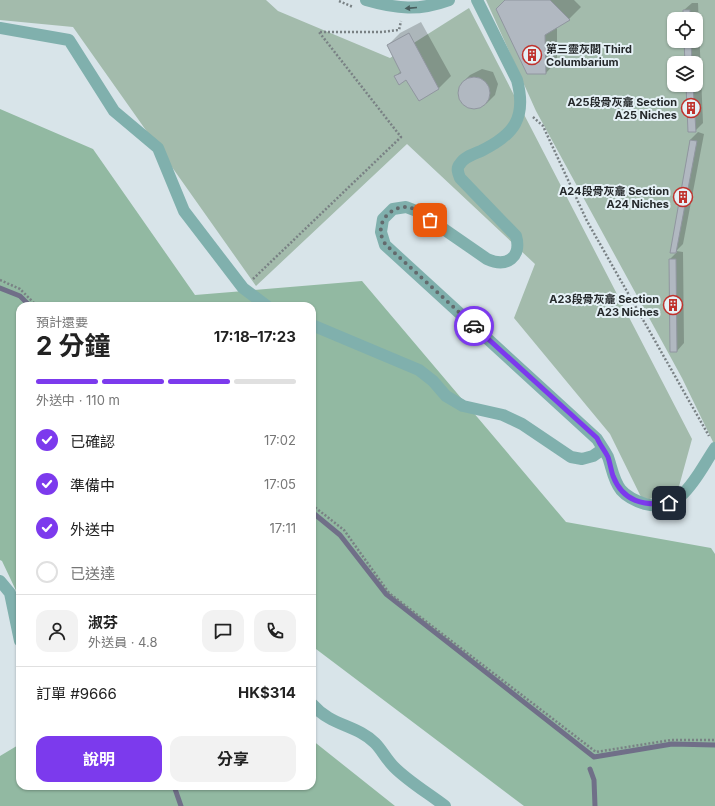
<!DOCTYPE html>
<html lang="zh-TW">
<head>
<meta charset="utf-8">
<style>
  body { margin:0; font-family:Inter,"Noto Sans TC",sans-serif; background:#f2f2f2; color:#222; height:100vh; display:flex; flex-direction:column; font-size:15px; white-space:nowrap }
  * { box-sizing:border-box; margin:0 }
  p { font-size:13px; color:#767676 }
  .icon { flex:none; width:22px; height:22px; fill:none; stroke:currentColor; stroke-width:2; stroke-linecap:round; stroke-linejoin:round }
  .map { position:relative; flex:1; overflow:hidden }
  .panel { position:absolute; left:16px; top:302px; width:300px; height:488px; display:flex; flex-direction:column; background:#fff; border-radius:12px; box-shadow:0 1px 3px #0004 }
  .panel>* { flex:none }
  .controls { position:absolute; left:667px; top:12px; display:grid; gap:8px }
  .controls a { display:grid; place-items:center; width:36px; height:36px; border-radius:8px; background:#fff; box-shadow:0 1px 3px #0004; font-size:20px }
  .pin { position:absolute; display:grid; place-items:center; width:34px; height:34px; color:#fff; margin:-17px; border-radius:8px; box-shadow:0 2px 6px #0006 }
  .courier { position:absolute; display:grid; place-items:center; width:40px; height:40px; margin:-20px; border:3px solid #7c3aed; border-radius:50%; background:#fff; color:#222; box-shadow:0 1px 5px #0007 }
  .summary em { font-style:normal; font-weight:700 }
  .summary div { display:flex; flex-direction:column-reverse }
  .summary { display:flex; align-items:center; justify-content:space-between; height:68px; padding:0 20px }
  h1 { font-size:26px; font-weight:700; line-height:30px }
  .bar { display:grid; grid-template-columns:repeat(4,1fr); gap:6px 4px; align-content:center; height:48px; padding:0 20px }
  .bar i { height:5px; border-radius:3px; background:#e0e0e0 }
  .bar .current { background:#7c3aed }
  .bar p { grid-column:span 4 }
  .line { display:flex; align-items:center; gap:10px; padding:0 20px; border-top:1px solid #e0e0e0 }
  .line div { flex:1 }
  .round { display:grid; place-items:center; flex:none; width:42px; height:42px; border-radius:12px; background:#f2f2f2 }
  ol { padding:0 20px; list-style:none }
  li { display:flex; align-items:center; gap:12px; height:44px }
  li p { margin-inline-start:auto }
  li .icon { padding:4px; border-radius:50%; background:#7c3aed; color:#fff; stroke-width:4 }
  li:last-child { color:#767676 }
  li i { width:22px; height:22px; border:2px solid #e0e0e0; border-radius:50% }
  .action { display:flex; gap:8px; margin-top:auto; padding:8px 20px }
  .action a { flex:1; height:46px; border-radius:12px; background:#7c3aed; color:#fff; font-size:16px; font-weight:700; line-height:46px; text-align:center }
  .action a+a { background:#f2f2f2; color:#222 }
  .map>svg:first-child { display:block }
  .green { fill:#a3bbac; fill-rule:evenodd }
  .forest { fill:#92b9a2 }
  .shadow { fill:#0003 }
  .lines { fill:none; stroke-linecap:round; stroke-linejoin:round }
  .stream { stroke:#706f88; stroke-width:5 }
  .building { fill:#b1b8c1; stroke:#90969f }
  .path { stroke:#798184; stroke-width:2.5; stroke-dasharray:2 2; stroke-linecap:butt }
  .minor { stroke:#80b0ad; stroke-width:12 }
  .oneway { fill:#495e5e }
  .done { stroke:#636a6d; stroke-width:4; stroke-dasharray:0 7.2 }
  .route { stroke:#7c3aed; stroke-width:5 }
  .labels { text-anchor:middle; stroke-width:4; stroke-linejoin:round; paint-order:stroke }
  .poi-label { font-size:11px; font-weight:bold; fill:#24282a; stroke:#e5f1f6; text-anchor:end }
</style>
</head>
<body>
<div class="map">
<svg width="715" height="806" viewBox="0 0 715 806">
  <rect width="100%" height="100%" fill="#d8e4e9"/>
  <path class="green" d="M0,0H266L278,11L390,58L469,8L692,439L678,490L643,501L610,434L514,318L535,264L407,144L256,286L73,27L0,20Z
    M486,0H715V446L682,378L536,111ZM674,19H696V41H674ZM674,63H696V85H674Z"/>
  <path class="forest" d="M0,109L93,149L195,295L362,281L566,522L711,548L715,554V806H524L312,646V306H20V599L2,561L0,560Z
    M312,740L395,806H0V756L20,744V786H312Z"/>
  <path class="shadow" d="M506,0H574L581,7L569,19L557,27V61L546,73Z
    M692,3H698L703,123L695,131L687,85H696V63H686L685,41H696V19H684V10Z
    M421,22L451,76L439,88L419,100L407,79L396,76L401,71L388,45L400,33Z
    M482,69L493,72L498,84L495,95L487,103L476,109L465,106L458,95L462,83L470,75Z
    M698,132L704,134L683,244L676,251L683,252L684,343L677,351L670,259L677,252H671L690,140Z"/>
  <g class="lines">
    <path class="stream" d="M0,288L20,296L30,306
      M312,512L340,535L386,594L594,757L672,744L715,745
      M590,769L594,780L595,806
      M174,786L181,806"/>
  </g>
  <path class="building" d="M505,0H550L570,20L545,35L546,74H527L496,9Z
    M683,10H690V19H683Z
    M409,33L439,89L419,101L406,80L399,85L394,76L401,73L387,45Z
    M684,41H691L692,63H685Z
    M458 93a16 16 0 1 1 32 0a16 16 0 1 1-32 0Z
    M686,85H693L696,132H688Z
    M690,140L697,141L676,253H670Z
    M669,259H676L677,352H670Z"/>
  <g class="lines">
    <path class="path" d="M339,1L353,7
      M320,32H382L399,30L401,21
      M533,117L543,126L587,221L709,436
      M253,279L401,137L319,32
      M0,280L20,289L37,306
      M312,505L344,530L389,593L596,752L671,740H715"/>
    <path class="minor" d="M366,0C397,9 419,11 449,0
      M477,0L517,80C527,118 514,135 481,151C474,154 464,157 460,164C456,168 458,173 460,178L516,236C522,257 507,268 487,259L419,212L406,207L393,209L383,219L381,232L385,245L597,439C600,444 605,451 608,457C612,468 613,480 621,490C627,497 636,501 645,504C682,514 698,473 715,448
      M0,28L69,40L114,111L158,148L184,211L243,288L267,306
      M312,325L419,370L433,381L446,396L463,406L503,415L522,424L571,457L582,459L593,456L603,449
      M0,581L10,593L20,641
      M312,704C331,726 357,725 375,743C382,750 386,759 394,767C409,782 428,793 445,806"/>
  </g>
  <defs><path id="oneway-solid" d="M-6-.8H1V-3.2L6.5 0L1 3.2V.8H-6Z"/></defs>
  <use class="oneway" href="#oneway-solid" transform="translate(411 8) rotate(175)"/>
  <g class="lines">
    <path class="done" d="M430,220C424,215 414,207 406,207C392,207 379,219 381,233C381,237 384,241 385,244L474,326"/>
    <path class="route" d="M474,326L597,438C600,445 605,451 608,457C610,463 611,470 613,476C623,502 644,506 669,503"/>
  </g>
  <defs>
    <symbol id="building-ring" viewBox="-11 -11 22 22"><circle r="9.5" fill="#e5f1f6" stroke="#c0322d" stroke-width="1.5"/><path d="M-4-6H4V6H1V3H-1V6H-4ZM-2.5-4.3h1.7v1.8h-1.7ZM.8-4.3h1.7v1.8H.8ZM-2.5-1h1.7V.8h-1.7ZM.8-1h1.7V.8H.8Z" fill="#c0322d"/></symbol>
  </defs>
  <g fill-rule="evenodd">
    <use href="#building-ring" x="521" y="44" width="22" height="22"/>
    <use href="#building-ring" x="680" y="97" width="22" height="22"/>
    <use href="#building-ring" x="672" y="186" width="22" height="22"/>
    <use href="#building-ring" x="662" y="294" width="22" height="22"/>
  </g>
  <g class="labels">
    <g class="poi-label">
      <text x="546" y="53" text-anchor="start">第三靈灰閣 Third<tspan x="546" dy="13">Columbarium</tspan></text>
      <text x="677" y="106">A25段骨灰龕 Section<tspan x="677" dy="13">A25 Niches</tspan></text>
      <text x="669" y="195">A24段骨灰龕 Section<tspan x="669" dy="13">A24 Niches</tspan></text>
      <text x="659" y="303">A23段骨灰龕 Section<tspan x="659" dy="13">A23 Niches</tspan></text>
    </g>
  </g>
</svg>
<div class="controls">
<a><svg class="icon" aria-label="locate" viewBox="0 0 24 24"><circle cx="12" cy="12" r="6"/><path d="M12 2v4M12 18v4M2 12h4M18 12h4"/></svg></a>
<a><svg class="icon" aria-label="layers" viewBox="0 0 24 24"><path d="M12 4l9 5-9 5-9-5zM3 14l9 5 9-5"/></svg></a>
</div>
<div class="pin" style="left:430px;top:220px;background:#ea580c"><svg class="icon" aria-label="bag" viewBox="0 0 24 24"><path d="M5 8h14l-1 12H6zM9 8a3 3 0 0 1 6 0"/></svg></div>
<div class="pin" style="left:669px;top:503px;background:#1f2937"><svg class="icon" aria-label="home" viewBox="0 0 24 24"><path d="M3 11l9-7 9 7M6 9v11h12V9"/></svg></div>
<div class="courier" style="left:474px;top:326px"><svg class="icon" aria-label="car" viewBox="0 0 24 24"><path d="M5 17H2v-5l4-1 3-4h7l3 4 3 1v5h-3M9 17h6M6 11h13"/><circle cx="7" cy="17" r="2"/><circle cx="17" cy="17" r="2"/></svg></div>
<section class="panel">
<div class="summary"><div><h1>2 分鐘</h1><p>預計還要</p></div><em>17:18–17:23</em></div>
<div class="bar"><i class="current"></i><i class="current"></i><i class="current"></i><i></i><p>外送中 · 110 m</p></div>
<ol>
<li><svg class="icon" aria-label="check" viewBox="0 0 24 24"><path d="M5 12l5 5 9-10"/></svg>已確認<p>17:02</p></li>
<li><svg class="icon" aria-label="check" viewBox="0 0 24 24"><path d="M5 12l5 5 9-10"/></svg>準備中<p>17:05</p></li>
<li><svg class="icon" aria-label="check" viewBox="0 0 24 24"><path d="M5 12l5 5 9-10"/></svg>外送中<p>17:11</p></li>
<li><i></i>已送達</li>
</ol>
<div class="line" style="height:72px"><a class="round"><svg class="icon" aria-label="person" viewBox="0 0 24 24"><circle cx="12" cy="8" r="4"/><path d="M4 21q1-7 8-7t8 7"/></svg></a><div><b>淑芬</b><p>外送員 · 4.8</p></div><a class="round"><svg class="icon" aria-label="chat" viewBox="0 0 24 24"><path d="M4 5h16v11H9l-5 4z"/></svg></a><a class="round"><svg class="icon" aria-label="phone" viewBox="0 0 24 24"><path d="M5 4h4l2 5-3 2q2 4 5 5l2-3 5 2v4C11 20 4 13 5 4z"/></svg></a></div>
<div class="line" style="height:52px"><div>訂單 #9666</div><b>HK$314</b></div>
<div class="action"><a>說明</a><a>分享</a></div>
</section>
</div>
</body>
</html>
